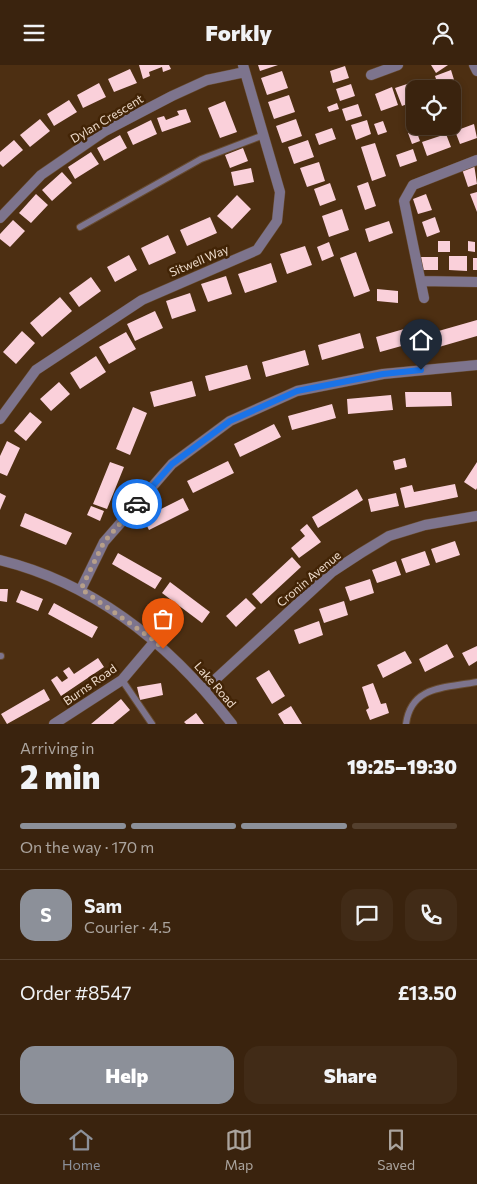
<!DOCTYPE html>
<html lang="en">
<head>
<meta charset="utf-8">
<style>
  body { margin:0; font-family:Commissioner,sans-serif; background:#412b17; color:#f1f3f6; height:100vh; display:flex; flex-direction:column; font-size:19px; white-space:nowrap }
  * { box-sizing:border-box; margin:0 }
  p { font-size:16px; color:#aba49e }
  .icon { flex:none; width:28px; height:28px; fill:none; stroke:currentColor; stroke-width:2; stroke-linecap:round; stroke-linejoin:round }
  .map { position:relative; height:659px; overflow:hidden }
  .drawer { display:flex; flex-direction:column; background:#3a230e; flex:1 }
  .drawer>* { flex:none }
  .controls { position:absolute; left:406px; top:15px; display:grid; gap:10px }
  .controls a { display:grid; place-items:center; width:55px; height:55px; border-radius:10px; background:#3a230e; box-shadow:0 2px 8px #0003,0 0 0 1px #54402e; font-size:25px }
  .pin { position:absolute; display:grid; place-items:center; width:42px; height:42px; color:#fff; margin:-51px -21px; border-radius:50% 50% 50% 0; rotate:-45deg; box-shadow:0 0 5px #0007 }
  .pin .icon { rotate:45deg }
  .courier { position:absolute; display:grid; place-items:center; width:50px; height:50px; margin:-25px; border:4px solid #1a73e8; border-radius:50%; background:#fff; color:#222; box-shadow:0 1px 6px #0007 }
  .headline em { font-style:normal; font-weight:800 }
  .headline div { display:flex; flex-direction:column-reverse }
  .headline { display:flex; align-items:center; justify-content:space-between; height:85px; padding:0 20px }
  h1 { font-size:32px; font-weight:800; line-height:38px }
  .bar { display:grid; grid-template-columns:repeat(4,1fr); gap:8px 5px; align-content:center; height:60px; padding:0 20px }
  .bar i { height:6px; border-radius:4px; background:#54402e }
  .bar .on { background:#8c9099 }
  .bar p { grid-column:span 4 }
  .line { display:flex; align-items:center; gap:12px; padding:0 20px; border-top:1px solid #54402e }
  .line div { flex:1 }
  .round { display:grid; place-items:center; flex:none; width:52px; height:52px; border-radius:15px; background:#412b17 }
  .action { display:flex; gap:10px; margin-top:auto; padding:10px 20px }
  .action a { flex:1; height:58px; border-radius:15px; background:#8c9099; color:#fff; font-size:20px; font-weight:800; line-height:58px; text-align:center }
  .action a+a { background:#412b17; color:#f1f3f6 }
  header { display:flex; justify-content:space-between; align-items:center; height:65px; padding:0 20px; background:#3a230e; font-size:22px; font-weight:800 }
  .dock { display:flex; justify-content:space-around; align-items:center; height:70px; border-top:1px solid #54402e; background:#3a230e; font-size:14px; color:#aba49e }
  .dock a { display:grid; justify-items:center; gap:2px }
  .dock .on { color:#8c9099 }
  .map>svg:first-child { display:block }
  .building { fill:#fad0da }
  .lines { fill:none; stroke-linecap:round; stroke-linejoin:round }
  .lane-casing { stroke:#674b30; stroke-width:8 }
  .street-casing { stroke:#674b30; stroke-width:11 }
  .lane { stroke:#7d748d; stroke-width:6 }
  .street { stroke:#7d748d; stroke-width:10 }
  .done { stroke:#b69f8a; stroke-width:5; stroke-dasharray:0 9 }
  .route { stroke:#1a73e8; stroke-width:6 }
  .labels { text-anchor:middle; stroke-width:5; stroke-linejoin:round; paint-order:stroke }
  .street-label { font-size:12px; fill:#eedbcb; stroke:#422406 }
</style>
</head>
<body>
<header><svg class="icon" aria-label="menu" viewBox="0 0 24 24"><path d="M4 6h16M4 12h16M4 18h16"/></svg>Forkly<svg class="icon" aria-label="person" viewBox="0 0 24 24"><circle cx="12" cy="8" r="4"/><path d="M4 21q1-7 8-7t8 7"/></svg></header>
<div class="map">
<svg width="477" height="659" viewBox="0 0 477 659">
  <rect width="100%" height="100%" fill="#4d2f12"/>
  <path class="building" d="M139,0H169L171,4L163,7L162,2L149,7L150,11L143,14Z
    M258,0H278L260,6Z
    M431,0H448L436,8Z
    M345,1L349,13L333,18L330,6Z
    M130,4L137,18L114,27L108,14Z
    M451,5L455,18L439,23L435,11Z
    M282,6L288,23L267,30L261,13Z
    M413,17L415,36L402,41L395,23Z
    M99,18L106,32L83,43L77,30Z
    M351,19L355,31L340,36L336,24Z
    M392,22L398,40L381,46L375,29Z
    M455,24L461,40L452,42V25Z
    M289,30L295,47L274,54L268,37Z
    M69,35L77,47L54,61L47,49Z
    M225,36L237,67L220,73L208,43Z
    M337,38L339,44L329,47L327,42Z
    M358,39L362,51L346,56L342,44Z
    M186,44L191,57L162,67L157,53L164,51L166,55L179,50L177,46Z
    M40,54L50,66L30,82L20,70Z
    M296,54L302,71L282,78L276,61Z
    M151,55L157,69L133,80L127,67Z
    M367,55L371,69L356,75L351,60Z
    M383,56L387,67L378,70L374,59Z
    M474,59L477,73L460,79L455,66Z
    M332,63L336,74L319,80L315,69Z
    M416,65L420,76L412,79L408,68Z
    M446,69L451,82L427,91L422,77Z
    M120,70L127,83L104,96L97,83Z
    M14,75L23,85L3,102L0,99V87Z
    M308,75L314,92L294,99L288,82Z
    M375,78L386,111L372,116L361,82Z
    M243,83L248,96L230,103L225,90Z
    M413,84L417,96L400,102L396,90Z
    M91,87L99,99L75,114L68,102Z
    M319,97L325,116L307,122L300,103Z
    M474,99L477,119L468,122L462,104Z
    M251,103L254,117L234,121L231,107Z
    M62,107L72,118L52,136L42,125Z
    M368,117L376,141L365,145L357,121Z
    M330,118L336,135L320,141L314,124Z
    M477,127V147L470,129Z
    M36,129L48,140L31,158L19,148Z
    M426,129L432,145L418,149L413,134Z
    M237,130L251,144L232,164L217,151Z
    M342,144L349,165L329,172L322,151Z
    M210,152L217,168L187,181L180,165Z
    M435,152L440,167L427,172L422,157Z
    M13,155L25,166L10,182L0,174V169Z
    M389,156L393,168L369,177L365,164Z
    M168,170L176,188L149,200L141,183Z
    M438,176H450V187H438Z
    M468,176L475,177V187L468,186Z
    M329,177L334,191L322,196L317,182Z
    M305,181L312,200L287,209L280,189Z
    M356,187L370,226L354,232L340,193Z
    M129,190L137,205L115,217L107,202Z
    M449,191H467V206L449,205Z
    M420,192H438V205H420Z
    M473,193H477V205H473Z
    M271,198L277,217L245,228L238,209Z
    M226,211L232,229L208,237L201,219Z
    M91,212L101,226L79,242L69,228Z
    M377,224L398,226V238L377,236Z
    M190,228L196,246L172,254L166,236Z
    M60,232L72,246L42,272L30,258Z
    M155,246L163,263L135,276L127,259Z
    M477,255V271L439,282L435,267Z
    M418,260L423,275L380,287L376,272Z
    M22,266L35,278L16,299L3,287Z
    M126,267L136,284L109,299L99,282Z
    M360,268L364,283L322,295L318,280Z
    M305,285L309,300L266,312L262,297Z
    M96,291L106,307L80,324L70,308Z
    M247,300L251,314L209,326L205,311Z
    M192,316L196,331L154,342L150,327Z
    M59,317L70,329L51,346L40,334Z
    M405,327H451L452,341L406,342Z
    M391,330L393,345L348,349L347,334Z
    M332,339L336,353L292,365L288,351Z
    M133,342L147,348L130,390L116,384Z
    M30,347L42,357L26,376L14,366Z
    M274,359L281,372L240,392L234,379Z
    M7,376L20,383L7,411L0,408V391Z
    M405,393L407,402L395,405L393,396Z
    M228,396L234,408L193,428L187,416Z
    M110,397L124,402L107,444L93,439Z
    M477,397V423L476,425L464,417Z
    M455,419L458,432L405,443L400,423L412,420L414,427Z
    M357,424L363,435L318,463L312,452Z
    M0,428L6,431L0,445Z
    M396,428L399,441L371,447L368,434Z
    M183,433L189,445L149,465L143,453Z
    M91,441L104,446L100,456L87,450Z
    M25,448L72,468L66,480L20,461Z
    M307,459L321,477L299,493L291,483L305,471L300,465Z
    M455,476L460,490L436,498L431,484Z
    M425,486L430,500L406,508L401,494Z
    M118,488L162,513L155,524L112,499Z
    M292,492L301,502L261,539L252,529Z
    M396,496L401,510L377,518L372,505Z
    M370,514L374,528L350,536L345,522Z
    M170,517L210,547L202,558L162,528Z
    M0,524H8L7,537L0,536Z
    M21,525L43,534L38,546L16,537Z
    M246,533L256,543L236,562L226,551Z
    M344,536L348,550L324,558L319,544Z
    M54,538L98,562L92,573L48,549Z
    M319,556L323,570L299,579L294,565Z
    M447,579L454,592L425,607L419,594Z
    M477,581V596L469,601L462,588Z
    M405,586L412,598L383,613L377,600Z
    M98,593L104,602L61,631L51,615L57,611L62,617L68,613L63,606L69,602L74,609Z
    M269,605L285,631L272,639L256,613Z
    M161,618L163,630L140,635L137,622Z
    M373,618L381,639L386,638L389,648L370,655L366,645L369,643L362,622Z
    M44,624L50,635L7,659L1,649Z
    M121,634L130,645L113,659H91Z
    M291,641L302,659H284L278,649Z
    M196,648L204,659H186L184,657Z"/>
  <g class="lines">
    <defs>
      <path id="lane" d="M80,162L201,94L264,70
        M0,591H1
        M122,615L152,659
        M406,659C411,620 446,623 477,617"/>
      <path id="street" d="M474,0L477,6
        M371,10L398,0
        M0,153L41,110L105,66L172,31L207,15L245,7
        M421,216L477,217
        M424,233L404,136L413,120L477,95
        M0,354L36,305L142,235L257,185L277,156L280,127L243,0
        M0,495C97,519 172,581 232,659
        M81,524L104,477L172,399L230,356L297,326L383,309L477,300
        M205,624L332,507L361,488L389,471L425,460L477,451
        M54,659L122,615L155,576"/>
    </defs>
    <use href="#lane" class="lane-casing"/>
    <use href="#street" class="street-casing"/>
    <use href="#lane" class="lane"/>
    <use href="#street" class="street"/>
  </g>
  <g class="lines">
    <path class="done" d="M137,439L104,477L81,524L155,576L163,584"/>
    <path class="route" d="M137,439L172,399L230,356L297,326L383,309L421,305"/>
  </g>
  <g class="labels">
    <g class="street-label">
      <text transform="translate(107 54) rotate(-31)" y="4">Dylan Crescent</text>
      <text transform="translate(199 196) rotate(-23)" y="4">Sitwell Way</text>
      <text transform="translate(309 514) rotate(-40)" y="4">Cronin Avenue</text>
      <text transform="translate(90 620) rotate(-35)" y="4">Burns Road</text>
      <text transform="translate(215 620) rotate(49)" y="4">Lake Road</text>
    </g>
  </g>
</svg>
<div class="controls">
<a><svg class="icon" aria-label="locate" viewBox="0 0 24 24"><circle cx="12" cy="12" r="6"/><path d="M12 2v4M12 18v4M2 12h4M18 12h4"/></svg></a>
</div>
<div class="pin" style="left:163px;top:584px;background:#ea580c"><svg class="icon" aria-label="bag" viewBox="0 0 24 24"><path d="M5 8h14l-1 12H6zM9 8a3 3 0 0 1 6 0"/></svg></div>
<div class="pin" style="left:421px;top:305px;background:#1f2937"><svg class="icon" aria-label="home" viewBox="0 0 24 24"><path d="M3 11l9-7 9 7M6 9v11h12V9"/></svg></div>
<div class="courier" style="left:137px;top:439px"><svg class="icon" aria-label="car" viewBox="0 0 24 24"><path d="M5 17H2v-5l4-1 3-4h7l3 4 3 1v5h-3M9 17h6M6 11h13"/><circle cx="7" cy="17" r="2"/><circle cx="17" cy="17" r="2"/></svg></div>
</div>
<section class="drawer">
<div class="headline"><div><h1>2 min</h1><p>Arriving in</p></div><em>19:25–19:30</em></div>
<div class="bar"><i class="on"></i><i class="on"></i><i class="on"></i><i></i><p>On the way · 170 m</p></div>
<div class="line" style="height:90px"><b class="round" style="background:#8c9099;color:#fff">S</b><div><b>Sam</b><p>Courier · 4.5</p></div><a class="round"><svg class="icon" aria-label="chat" viewBox="0 0 24 24"><path d="M4 5h16v11H9l-5 4z"/></svg></a><a class="round"><svg class="icon" aria-label="phone" viewBox="0 0 24 24"><path d="M5 4h4l2 5-3 2q2 4 5 5l2-3 5 2v4C11 20 4 13 5 4z"/></svg></a></div>
<div class="line" style="height:65px"><div>Order #8547</div><b>£13.50</b></div>
<div class="action"><a>Help</a><a>Share</a></div>
</section>
<nav class="dock">
<a class="on"><svg class="icon" aria-label="home" viewBox="0 0 24 24"><path d="M3 11l9-7 9 7M6 9v11h12V9"/></svg>Home</a>
<a><svg class="icon" aria-label="map" viewBox="0 0 24 24"><path d="M3 6l6-2 6 2 6-2v14l-6 2-6-2-6 2zM9 4v14M15 6v14"/></svg>Map</a>
<a><svg class="icon" aria-label="saved" viewBox="0 0 24 24"><path d="M7 4h10v16l-5-4-5 4z"/></svg>Saved</a>
</nav>
</body>
</html>
